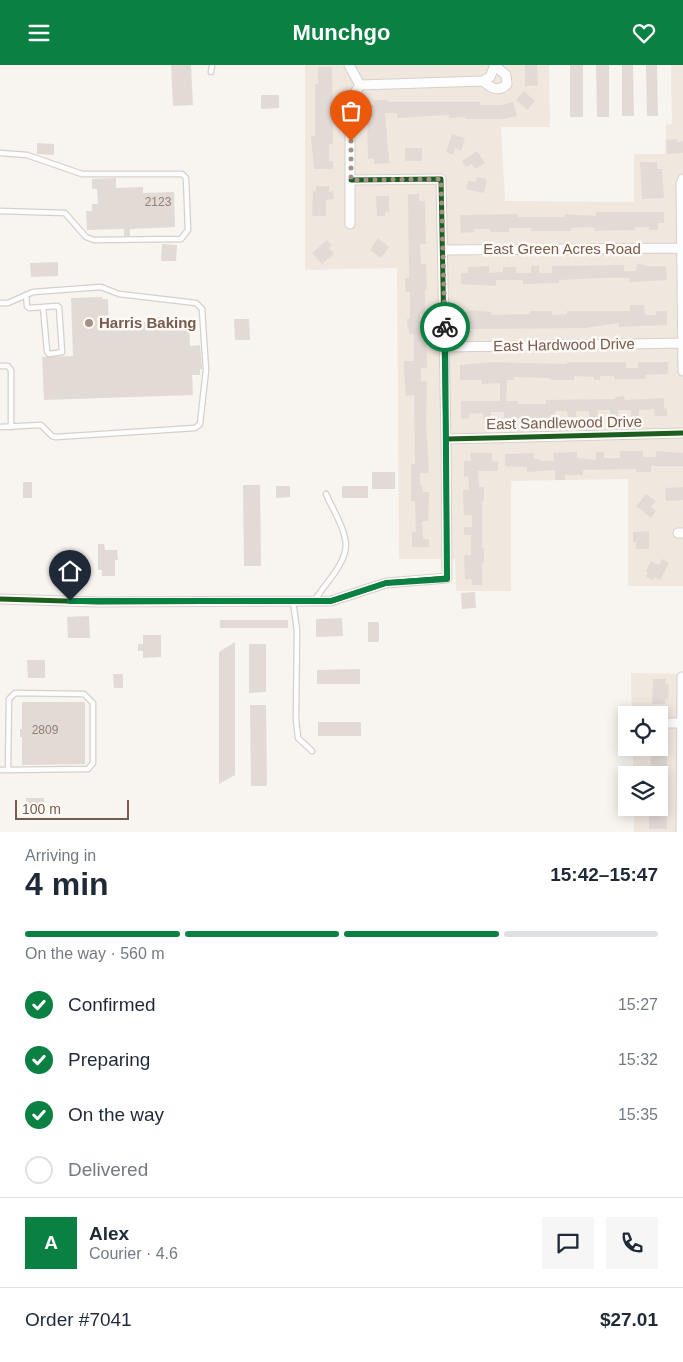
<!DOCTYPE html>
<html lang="en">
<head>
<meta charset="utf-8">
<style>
  body { margin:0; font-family:Helvetica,sans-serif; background:#f6f6f7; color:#1f2937; height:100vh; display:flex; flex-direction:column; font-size:19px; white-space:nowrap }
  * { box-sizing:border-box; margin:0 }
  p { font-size:16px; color:#747a83 }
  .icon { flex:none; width:28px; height:28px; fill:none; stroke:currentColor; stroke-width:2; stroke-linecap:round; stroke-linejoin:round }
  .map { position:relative; height:767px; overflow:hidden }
  .side { display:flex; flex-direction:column; background:#fff; flex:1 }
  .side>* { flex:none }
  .controls { position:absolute; left:618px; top:641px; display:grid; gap:10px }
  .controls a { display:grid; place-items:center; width:50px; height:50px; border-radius:0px; background:#fff; box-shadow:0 2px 12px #0003; font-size:25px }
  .scale { position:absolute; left:15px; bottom:12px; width:114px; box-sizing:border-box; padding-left:5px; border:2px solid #755d51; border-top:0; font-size:14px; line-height:18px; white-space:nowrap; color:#755d51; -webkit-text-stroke:4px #fef9f4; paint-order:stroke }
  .pin { position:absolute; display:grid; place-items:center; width:42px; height:42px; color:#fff; margin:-51px -21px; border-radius:50% 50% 50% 0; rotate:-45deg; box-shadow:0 0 5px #0007 }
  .pin .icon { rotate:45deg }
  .courier { position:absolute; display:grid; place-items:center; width:50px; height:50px; margin:-25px; border:4px solid #0b8043; border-radius:50%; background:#fff; color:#222; box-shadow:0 1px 6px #0007 }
  .summary em { font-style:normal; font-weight:700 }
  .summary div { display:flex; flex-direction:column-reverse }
  .summary { display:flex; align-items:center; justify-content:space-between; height:85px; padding:0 25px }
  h1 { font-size:32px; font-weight:700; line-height:38px }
  .bar { display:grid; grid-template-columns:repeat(4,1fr); gap:8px 5px; align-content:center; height:60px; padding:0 25px }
  .bar i { height:6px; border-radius:4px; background:#e0e1e3 }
  .bar .current { background:#0b8043 }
  .bar p { grid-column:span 4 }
  .line { display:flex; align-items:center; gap:12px; padding:0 25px; border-top:1px solid #e0e1e3 }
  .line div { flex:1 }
  .round { display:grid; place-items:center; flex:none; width:52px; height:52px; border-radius:0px; background:#f6f6f7 }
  ol { padding:0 25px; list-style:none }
  li { display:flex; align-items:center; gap:15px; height:55px }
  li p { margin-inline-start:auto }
  li .icon { padding:5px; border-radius:50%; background:#0b8043; color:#fff; stroke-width:4 }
  li:last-child { color:#747a83 }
  li i { width:28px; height:28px; border:2px solid #e0e1e3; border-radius:50% }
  header { display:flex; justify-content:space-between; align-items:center; height:65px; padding:0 25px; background:#0b8043; color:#fff; font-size:22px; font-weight:700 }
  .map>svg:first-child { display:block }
  .residential { fill:#f0e7df }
  .building { fill:#e2dad5 }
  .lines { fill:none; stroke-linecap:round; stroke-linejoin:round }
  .service-casing { stroke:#d6d0cb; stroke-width:7 }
  .minor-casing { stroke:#d6d0cb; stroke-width:11 }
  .service { stroke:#fefdfd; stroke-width:4.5 }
  .minor { stroke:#fefdfd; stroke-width:9 }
  .cycleway-casing { stroke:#fef9f4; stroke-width:8 }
  .cycleway { stroke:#1b5e20; stroke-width:5 }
  .done { stroke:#a39289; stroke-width:5; stroke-dasharray:0 9 }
  .route { stroke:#0b8043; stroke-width:6 }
  .poi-dot { fill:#a39289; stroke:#fef9f4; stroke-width:2 }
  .labels { text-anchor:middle; stroke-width:5; stroke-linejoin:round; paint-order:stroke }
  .number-label { font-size:12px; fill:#927f75 }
  .street-label { font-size:15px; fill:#755d51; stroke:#fef9f4 }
  .poi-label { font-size:15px; font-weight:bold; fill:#755d51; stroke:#fef9f4; text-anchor:start }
</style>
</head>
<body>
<header><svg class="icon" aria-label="menu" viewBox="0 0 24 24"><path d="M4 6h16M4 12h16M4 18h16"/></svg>Munchgo<svg class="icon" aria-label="heart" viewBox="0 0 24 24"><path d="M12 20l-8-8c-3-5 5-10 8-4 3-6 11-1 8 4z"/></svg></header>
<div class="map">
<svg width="683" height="767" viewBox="0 0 683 767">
  <rect width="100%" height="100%" fill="#f8f4f0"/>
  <path class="residential" d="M305,0H549L550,62H501L505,136L634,137V89H665L666,60L672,59L671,0H683V521H628V414L511,416V526H456L455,494H399L397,203L305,205Z
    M631,608L683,609V767H634V743L659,742V710H633V683L659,682V650H632Z"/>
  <path class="building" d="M171,0H191L193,40L173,41Z
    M525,0H537L538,21H525Z
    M570,0H583V52H570Z
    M596,0H609V52H597Z
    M622,0H633L634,51H622Z
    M646,0H657L658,51H647Z
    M318,2H332L333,79H329V96H333V104H314L311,71H315V19H318Z
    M524,26L535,36L527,45L516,35Z
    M261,30H279V43L261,44Z
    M374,35H388V37H480V40H501L513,37L517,51L504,54H465V52L449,53V50L397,53V48H385L389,98L374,99V93L368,94L367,48V40H374Z
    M452,69L465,73L461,86L455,83L453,90L446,87Z
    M677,74V77L683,76V88L667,89L666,75Z
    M37,78L54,79V90L37,89Z
    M405,83H422V96H405Z
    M477,86L485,98L475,104L472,99L466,102L462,96Z
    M640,97H657V104H662L664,133L642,134Z
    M477,112L487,114L484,128L466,124L468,116L476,117Z
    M116,113V123L143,122V128L174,127L175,162L130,164V171H124V164L87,165L86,146H92V139H98L97,124H92V114Z
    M316,121H329V127L333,126L334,134L326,135V151H312L313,126H316Z
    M408,129H419V136H425L426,179H420L421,199H426L427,224H425V249H420V261L426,260L427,303H421V316H427L426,358L429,408H420V420H422L423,427H429L428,456H422L423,474H429V482H412V467H416L415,436H411V399H415L414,330L406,331L404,309V296H414V269H409V263L408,264L407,254H410V227H406L405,213H409Z
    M376,131H389V147H385V151H377Z
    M596,147H664V158H658V165H649V162H635V165L594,166L595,163L586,162L571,163V166H531V163H509V167H490V164H474V167L461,168L460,150L518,149V152H565V149L596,151Z
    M378,173L389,182L381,193L370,185Z
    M327,175L332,181L329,183L334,189L322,199L312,188Z
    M162,179L177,180L176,196H161Z
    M58,197V211L31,212L30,198Z
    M637,199L645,200V201H666L667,215L629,217L630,213H603L559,215V218L523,219V215H496V221L461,219V208H468V202L489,201V208L503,207V202H516V208H531V201H539V208H552V201L624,200V206H636Z
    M102,232V234H108L109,261L142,260V257L150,256V252H160V258L189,257L190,281L200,280L202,304H200V310H192L193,330L44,335L42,292L73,291L71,233Z
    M630,240H644L645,250H656V246H667V260L619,262V258L585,263L476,264H471V261H461L462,247H466V245L491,247V250L530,249V246H552V250L567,249V246H630Z
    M234,254H249L250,275H235Z
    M493,297L567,299V297H626V303H638V297H668V309L646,310L645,314H615L614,311H600V315H594V312L574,311V315H551V313L514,312V315H507L506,336H518V339H546V335L615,334V332L624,331L625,335L664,333V344L667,343V351H655L654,344L639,345V352H631V345H618V352H610V345H597L598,352H589V346H576V352H568L567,346H555V353H504V347H491V354H483V348L469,349V353L461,354V336H500V318L482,319V315H460V300Z
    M620,386H643V392H656V386L683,388V401H651V407H636V404L583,405V410H565V415H555V405L527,407V402L505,401V389L534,388V394H540V396H554L553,388L577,387V393L596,395V387H604V393H620Z
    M470,388H492V397L498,396V406H478L479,422H484V436H482V483H484V498H482V520H472V514H465L464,490H471V470H464V462H472V450H464L463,425H469L468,411L464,412V396H471Z
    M372,407H395V424H372Z
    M23,417H32V433H23Z
    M243,420H260L261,501H244Z
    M276,421H290V432L276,433Z
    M342,421H368V433H342Z
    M683,422V435L666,436L665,423Z
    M646,429L656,436L651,442L656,446L651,453L636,441Z
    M649,466V484H636V477H633V467Z
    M98,479H104L105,485H117L118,495H115V511H102V505H98Z
    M662,494L669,498L660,515L655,512L653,515L646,512L648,507L646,506L651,496L659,500Z
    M475,527L476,543L462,544L461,528Z
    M89,551L90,573H68L67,552Z
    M342,553L343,571L316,572V554Z
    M220,555H288V563H220Z
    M368,557H379V577H368Z
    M143,570H161V592L143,593V586H138V579H143Z
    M235,577V710L219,719V587Z
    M249,579H266V627L249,628Z
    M27,595H45V613H28Z
    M360,604V619H317V605Z
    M113,609H123V623H114Z
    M653,614H666L665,619H669L668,634H665V639H652Z
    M22,637H85V699L22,700V672H20V664H22Z
    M250,640H266L267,721H251Z
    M318,657H361V671H318Z
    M659,679H665L664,684H667V738H659V707H650L652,682H659Z
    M26,733H44L45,747L26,748Z
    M649,742H664V750H667V764H649Z"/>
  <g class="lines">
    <defs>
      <path id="service" d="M211,7L212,0
        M0,88L27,90L82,109H182L186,113L188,165L181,174L94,175L86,172L65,148L0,146
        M26,230L27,241L29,243L57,241L59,242L62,287L49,289L47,286L43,242
        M0,238H8L33,227L101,222L119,229L196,238L202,244L206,305L200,359L195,363L56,372L52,371L41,360L0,362
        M0,301H8L11,305V362
        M315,535C325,518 351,495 345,473C342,458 332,443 326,429
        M293,537L297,565L296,654L298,673L312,686
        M0,705H8L88,704L93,698V638L84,629L15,628L9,634L8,705"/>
      <path id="minor" d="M349,0L360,20L350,36V159
        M483,16C491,23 499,28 507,19L506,10L495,1
        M360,20L483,16L490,12L495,0
        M683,114L681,119L683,306
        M443,185L681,183
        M445,282L682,278
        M446,374L683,368
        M678,468H683
        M0,534L98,537L331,536L386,518L447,513L446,374L441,114L351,115
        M659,658H683
        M681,767L682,612"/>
    </defs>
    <use href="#service" class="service-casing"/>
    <use href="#minor" class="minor-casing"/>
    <use href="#service" class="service"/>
    <use href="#minor" class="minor"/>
    <defs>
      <path id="cycleway" d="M446,374L683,368
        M0,534L98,537L331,536L386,518L447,513L446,374L441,114L351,115"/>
    </defs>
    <use href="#cycleway" class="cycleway-casing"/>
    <use href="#cycleway" class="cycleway"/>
  </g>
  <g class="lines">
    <path class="done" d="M351,76V115L441,114L445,262"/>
    <path class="route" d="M70,536H331L386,518L447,514L445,262"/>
  </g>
  <circle class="poi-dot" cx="89" cy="258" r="5"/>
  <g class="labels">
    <g class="number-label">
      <text x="158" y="141">2123</text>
      <text x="45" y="669">2809</text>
    </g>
    <g class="street-label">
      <text x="562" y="189">East Green Acres Road</text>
      <text transform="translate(564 280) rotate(-1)" y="5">East Hardwood Drive</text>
      <text transform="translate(564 358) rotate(-1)" y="5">East Sandlewood Drive</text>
    </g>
    <g class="poi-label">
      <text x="99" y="263">Harris Baking</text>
    </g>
  </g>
</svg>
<div class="controls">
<a><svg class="icon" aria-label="locate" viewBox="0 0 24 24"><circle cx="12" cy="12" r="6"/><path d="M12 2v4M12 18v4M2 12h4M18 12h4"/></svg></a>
<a><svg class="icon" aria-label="layers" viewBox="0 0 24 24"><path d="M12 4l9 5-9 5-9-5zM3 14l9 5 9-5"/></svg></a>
</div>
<div class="scale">100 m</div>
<div class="pin" style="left:351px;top:76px;background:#ea580c"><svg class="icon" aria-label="bag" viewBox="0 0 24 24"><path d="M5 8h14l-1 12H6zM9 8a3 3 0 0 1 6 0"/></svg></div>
<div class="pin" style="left:70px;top:536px;background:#1f2937"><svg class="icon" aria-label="home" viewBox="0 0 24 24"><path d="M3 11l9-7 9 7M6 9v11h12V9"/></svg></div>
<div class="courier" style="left:445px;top:262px"><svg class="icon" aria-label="bike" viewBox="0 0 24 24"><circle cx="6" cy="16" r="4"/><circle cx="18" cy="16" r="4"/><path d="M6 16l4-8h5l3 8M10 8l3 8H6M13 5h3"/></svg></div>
</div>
<section class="side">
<div class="summary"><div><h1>4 min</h1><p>Arriving in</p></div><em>15:42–15:47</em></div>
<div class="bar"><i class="current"></i><i class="current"></i><i class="current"></i><i></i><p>On the way · 560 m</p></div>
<ol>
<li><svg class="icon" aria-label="check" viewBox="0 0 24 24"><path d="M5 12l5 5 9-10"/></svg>Confirmed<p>15:27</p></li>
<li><svg class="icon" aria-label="check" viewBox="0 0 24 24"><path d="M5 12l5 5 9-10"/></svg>Preparing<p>15:32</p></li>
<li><svg class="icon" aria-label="check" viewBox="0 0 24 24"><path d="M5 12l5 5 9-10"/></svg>On the way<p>15:35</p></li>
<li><i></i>Delivered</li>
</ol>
<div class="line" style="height:90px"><b class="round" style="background:#0b8043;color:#fff">A</b><div><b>Alex</b><p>Courier · 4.6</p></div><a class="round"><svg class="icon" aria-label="chat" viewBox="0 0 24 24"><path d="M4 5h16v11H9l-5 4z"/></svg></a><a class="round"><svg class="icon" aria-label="phone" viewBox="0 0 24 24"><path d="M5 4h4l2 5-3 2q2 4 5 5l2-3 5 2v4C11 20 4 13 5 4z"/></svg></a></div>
<div class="line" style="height:65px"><div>Order #7041</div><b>$27.01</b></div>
</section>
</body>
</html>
